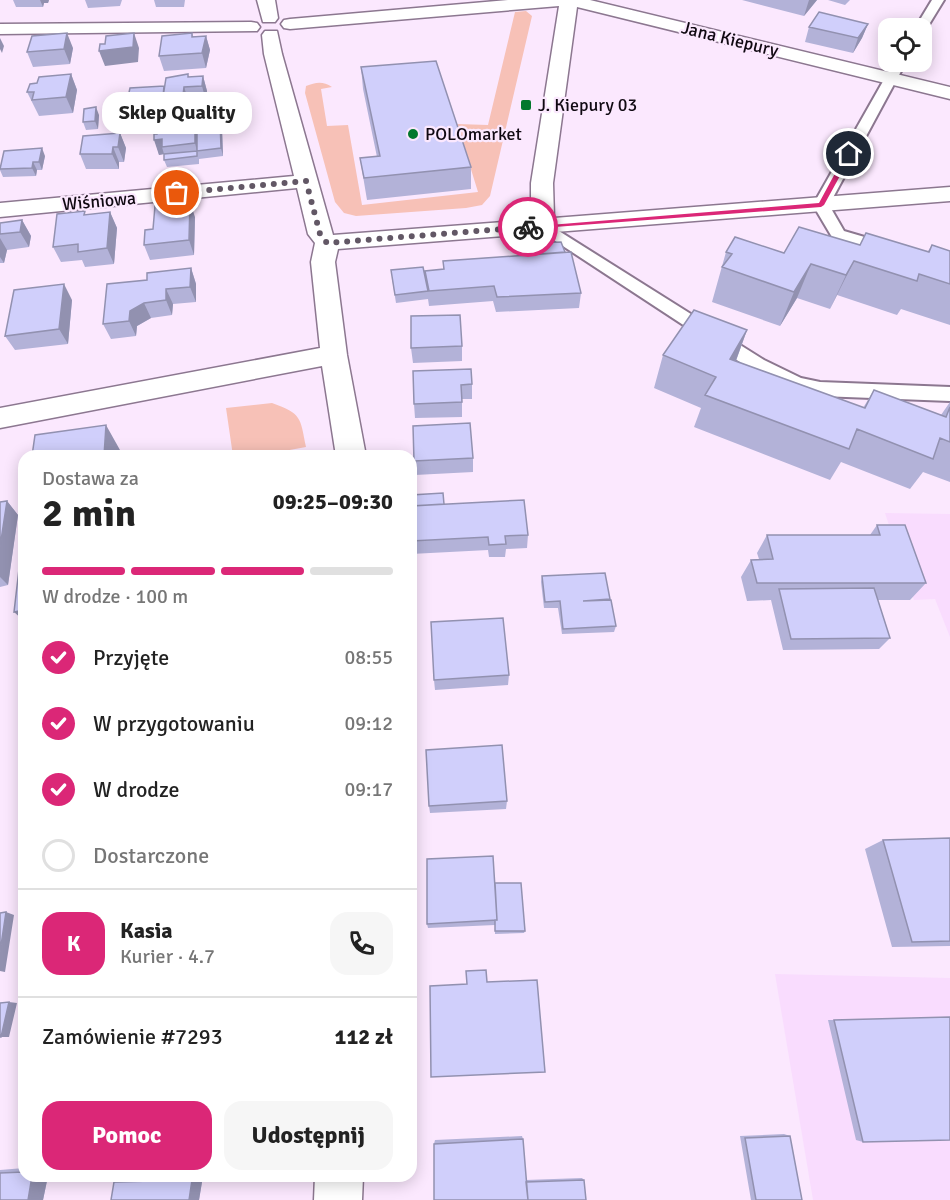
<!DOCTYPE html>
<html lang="pl">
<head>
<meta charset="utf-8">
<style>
  body { margin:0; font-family:Signika,sans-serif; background:#f6f6f6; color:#222; height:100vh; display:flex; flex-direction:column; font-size:22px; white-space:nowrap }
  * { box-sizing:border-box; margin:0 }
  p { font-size:20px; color:#767676 }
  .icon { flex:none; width:33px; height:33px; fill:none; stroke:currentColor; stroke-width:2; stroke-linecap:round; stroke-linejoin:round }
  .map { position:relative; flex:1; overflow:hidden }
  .side { position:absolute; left:18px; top:450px; width:399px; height:732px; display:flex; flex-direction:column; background:#fff; border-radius:18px; box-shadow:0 3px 15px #0003 }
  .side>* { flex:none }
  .fabs { position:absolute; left:878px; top:18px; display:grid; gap:12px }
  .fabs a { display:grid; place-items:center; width:54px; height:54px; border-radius:12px; background:#fff; box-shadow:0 3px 15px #0003; font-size:30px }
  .pin { position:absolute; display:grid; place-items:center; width:51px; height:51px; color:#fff; margin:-26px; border:3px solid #fff; border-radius:50%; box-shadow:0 2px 6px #0007 }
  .courier { position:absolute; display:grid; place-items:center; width:60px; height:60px; margin:-30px; border:4px solid #db2777; border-radius:50%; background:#fff; color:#222; box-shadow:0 2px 8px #0007 }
  .bubble { position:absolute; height:42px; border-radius:18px; background:#fff; box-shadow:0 3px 15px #0003; font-size:20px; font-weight:800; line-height:42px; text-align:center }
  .overview em { font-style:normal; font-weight:800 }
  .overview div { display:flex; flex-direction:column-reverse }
  .overview { display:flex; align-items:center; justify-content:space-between; height:102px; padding:0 24px }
  h1 { font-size:39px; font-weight:800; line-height:45px }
  .bar { display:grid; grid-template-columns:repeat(4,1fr); gap:9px 6px; align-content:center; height:72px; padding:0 24px }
  .bar i { height:8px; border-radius:4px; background:#e0e0e0 }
  .bar .current { background:#db2777 }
  .bar p { grid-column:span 4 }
  .line { display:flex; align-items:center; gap:15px; padding:0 24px; border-top:2px solid #e0e0e0 }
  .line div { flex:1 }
  .round { display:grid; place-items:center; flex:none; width:63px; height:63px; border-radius:18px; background:#f6f6f6 }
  ol { padding:0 24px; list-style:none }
  li { display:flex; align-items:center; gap:18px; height:66px }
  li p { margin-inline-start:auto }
  li .icon { padding:6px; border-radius:50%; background:#db2777; color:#fff; stroke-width:4 }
  li:last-child { color:#767676 }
  li i { width:33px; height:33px; border:3px solid #e0e0e0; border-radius:50% }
  .cta { display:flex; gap:12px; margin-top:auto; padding:12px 24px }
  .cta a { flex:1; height:69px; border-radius:18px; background:#db2777; color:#fff; font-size:24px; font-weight:800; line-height:69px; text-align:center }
  .cta a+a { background:#f6f6f6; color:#222 }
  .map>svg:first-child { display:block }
  .built { fill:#f9dcfe }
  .green { fill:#f7c1b7 }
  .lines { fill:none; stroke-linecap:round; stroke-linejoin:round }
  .service-casing { stroke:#8c7790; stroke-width:4 }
  .minor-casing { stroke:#8c7790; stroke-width:3 }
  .service { fill:#fff; fill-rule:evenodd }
  .minor { fill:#fff; fill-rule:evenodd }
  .wall { fill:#b3b2d8 }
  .shaded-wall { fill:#9291b0 }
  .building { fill:#d0cffb; stroke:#9291b0; stroke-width:1.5 }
  .route { fill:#db2777 }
  .done { stroke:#625765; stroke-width:6; stroke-dasharray:0 10.8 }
  .poi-dot { fill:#03782d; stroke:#fbe8fe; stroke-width:2 }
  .labels { text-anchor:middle; stroke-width:4.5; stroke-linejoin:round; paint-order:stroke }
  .far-street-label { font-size:18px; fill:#100912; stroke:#fbe8fe }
  .far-poi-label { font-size:18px; fill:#100912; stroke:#fbe8fe; text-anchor:start }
</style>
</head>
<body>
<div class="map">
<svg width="950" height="1200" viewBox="0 0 950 1200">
  <rect width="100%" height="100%" fill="#fbe8fe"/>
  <path class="built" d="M885,513L950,514V637L935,599L914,600Z
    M775,974L950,978V1200H813Z"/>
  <path class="green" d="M526,11L532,16L490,196L482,205L466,208L356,216L344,213L335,202L305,93L306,86C316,82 323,81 332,87L321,89L327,126L348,125L362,205L478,192L457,124L488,125L515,12Z
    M272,403C302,414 300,417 306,447L257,456H233L226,408Z"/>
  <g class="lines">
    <defs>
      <path id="service" d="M932,0H944L925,31L921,32V28H915Z
        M894,62H906L829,205L844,231L950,262V272L832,237L813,205Z
        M543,221L764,360L801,378L820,382L950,387V401L820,396L789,388L752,370L537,229L535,226Z"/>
      <path id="minor" d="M257,0H275L278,18L275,22H263Z
        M508,0H590L950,87V99L577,7L553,183L554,218L950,187V201L338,249L335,262L347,355L366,456H336L322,366L0,428V408L320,348L311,262L315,243L308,234L297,188L0,217V203L294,176L264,54L262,35L265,31H277L282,54L333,235L531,220V183L559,6L290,29L284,28L281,24L284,20L290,19Z
        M251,22L257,23L260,27L257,31L0,34V24Z
        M315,1176H363L362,1200H314Z"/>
    </defs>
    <use href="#service" class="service-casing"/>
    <use href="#minor" class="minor-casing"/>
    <use href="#service" class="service"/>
    <use href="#minor" class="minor"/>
  </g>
  <path class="wall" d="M13,0H49L48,3H44L43,7H16Z
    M85,0H122L120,6L88,8Z
    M154,0H185L184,7H156Z
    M742,0H817L804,16Z
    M828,0H850L845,5Z
    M868,24L862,38L853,53L805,42L809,27Z
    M192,33L193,36H206L210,50L206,68L164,71L159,56Z
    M73,48L70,64L33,67L27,52Z
    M361,67L471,167V189L367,200L360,158L377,157L363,89Z
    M71,74L77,90L73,113L39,116L27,92L37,83Z
    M203,76L207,91L206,101L189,102L187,111L129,114L126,106L164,86L189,77Z
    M99,115L98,129L86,130L83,122Z
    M222,129L223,156L199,159V164L167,167L164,160V154L159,155L154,134Z
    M120,133L126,148L124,162H119V169H86L80,154Z
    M45,156L42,170H37L36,176L3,177L0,170V166Z
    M110,212L117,228L114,264L85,267L82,260L61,262L53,247L86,215Z
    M195,217L194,255L150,260L144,245L153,229Z
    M22,220L31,236L29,247L7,250L4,263H0V223Z
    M537,243L565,252L581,293L579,308L496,312L493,301L429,306L428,299L396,303L392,278H425V271L443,269V261L537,254Z
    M860,245L928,251L932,245L950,251V325L901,309L897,315L837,295L830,309L797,298L780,326L712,302L726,252L784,253Z
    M191,268L196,284V302L173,304L172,315L151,318L137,326L136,336L111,339L103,324L147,280Z
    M72,300L68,344L15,350L5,336Z
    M747,330L736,361L863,408L874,390L941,415L950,402V482L923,472L910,489L841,462L830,480L694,427L701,408L654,388L663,355Z
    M462,346V361L413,363L411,348Z
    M413,371L472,384V399H462V417L415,418L414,404Z
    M473,458V472L415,475L414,461Z
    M411,495L444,504L528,535L527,548L506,549L505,557H489L488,550L411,554Z
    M7,501L18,515L8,585L0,587V502Z
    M877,525L926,583L910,600H878L890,638L879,649L783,650L771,600L747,601L741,577L751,560L759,559L757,553L767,535H870Z
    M542,576L610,599V600L616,626L614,632L562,634L558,608H544L541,582Z
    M509,675L508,685L435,690L434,680Z
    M507,801L506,809L430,813L429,806Z
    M950,838V946L892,947L865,849L883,840Z
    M495,883L525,931L524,933L495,934V925L428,928L427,924Z
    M828,1020H834L863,1142L856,1140Z
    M784,1134L790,1136L802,1200H751L740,1136Z
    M522,1136L523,1139L526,1180L582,1178L584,1180L434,1200V1144L435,1140Z
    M24,1168V1176H48L43,1200H0V1170Z
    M183,1176H203L199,1200L114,1182L128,1178Z"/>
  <path class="shaded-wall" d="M40,0H49L48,3H44L43,7Z
    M809,0H817L804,16Z
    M868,24L862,38L853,53L858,38Z
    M67,33L73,48L70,64L64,49Z
    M134,33L139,48L138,62L105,66L99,51Z
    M206,36L210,50L206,68L202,53Z
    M0,38L4,46L2,53L0,49Z
    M71,74L77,90L73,113L66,97Z
    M203,76L207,91L206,101L202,86Z
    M184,87L189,102L187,111L183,95Z
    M96,107L99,115L98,129L95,121Z
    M220,121L222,129L223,156L221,148Z
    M195,123L200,138L197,151L195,143Z
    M120,133L126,148L124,162L118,147Z
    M162,139V147L164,154L159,155L154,140Z
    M113,147L119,162V169L112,154Z
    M42,148L45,156L42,170L39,162Z
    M33,162L37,170L36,176L32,168Z
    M190,202L195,217L194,255L189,240Z
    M110,212L117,228L114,264L107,248Z
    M22,220L31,236L29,247L20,232Z
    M0,238L7,250L4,263L0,257Z
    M854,261L830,309L846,275Z
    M811,264L797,298L780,326L794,292Z
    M191,268L196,284V302L190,287Z
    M64,284L72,300L68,344L59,329Z
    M166,289L173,304L172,315L166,300Z
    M144,303L151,318L137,326L136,336L129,321L130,311Z
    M747,330L735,363L730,359Z
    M106,425L120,450V456H104Z
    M7,501L18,515L8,585L0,577V547Z
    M24,610V621L14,612Z
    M6,912L14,915L5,972L0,971V952Z
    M9,1002L17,1003L9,1037H1Z
    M32,1176H48L43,1200H28Z
    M202,1176H203L199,1200H189L192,1180Z"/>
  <path class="building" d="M819,12L868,24L858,38L809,27Z
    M67,33L64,49L27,52L32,36Z
    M134,33L133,47L99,51L100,44H105L106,36Z
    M192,33V37L206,36L202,53L159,56L162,36Z
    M436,61L471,167L364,178L360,158L380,156L361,67Z
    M71,74L66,97L32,100L34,92H27L30,84L37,83L39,77Z
    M188,74V77L203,76L202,86L184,87L183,95L163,97L166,78Z
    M164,86L163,97L165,104L126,106L130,88Z
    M96,107L95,121L83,122L84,109Z
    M220,121L221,148L197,151V130L195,123Z
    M195,123V143L162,147V139L154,140V134H157L158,126Z
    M120,133L118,147H113L112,154H80L83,136Z
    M42,148L39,162H33L32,168L0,169L4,151Z
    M197,151V156L164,160V154Z
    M190,202L189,240L144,245L145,230L153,229L155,206Z
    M85,211L84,215L110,212L107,248L78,252V244L53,247L57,214Z
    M22,220L20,232L0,234V223Z
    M799,227L860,245L866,233L929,252L932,245L950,251V284L919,274L917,281L854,261L846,275L811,264L794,292L722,267L732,254L726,252L735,237L784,253Z
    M561,242L565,252L540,254L537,243Z
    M571,252L581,293L497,297L494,286L429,291L425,271L444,269L443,261Z
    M423,267L428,291L395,295L391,270Z
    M191,268L190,287L166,289V300L144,303L130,311L129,321L103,324L107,284L147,280V273Z
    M64,284L59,329L5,336L14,290Z
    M694,310L747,330L730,359L865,408L874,390L946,417L950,407V442L940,438L933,459L857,429L849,449L705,395L716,377L663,355Z
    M460,315L462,346L411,348V316Z
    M471,369L472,384L461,385L462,402L414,404L413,371Z
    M470,423L473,458L414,461L413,426Z
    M106,425L104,456H32L35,435Z
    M443,493L444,504L411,506V495Z
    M524,500L528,535L505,536L506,544L489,545L488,537L411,541V506Z
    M7,501L0,547V502Z
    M877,525H905L926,583H757L751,560L773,559L767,535H880Z
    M24,526V610L14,612Z
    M605,573L610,599L583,601L611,600L616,626L563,629L560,601L545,602L542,576Z
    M874,588L890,638L791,639L779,589Z
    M503,618L509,675L434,680L431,622Z
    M502,745L507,801L429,806L426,750Z
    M950,838V941L912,942L883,840Z
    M493,856L497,920L427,924V859Z
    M495,883H521L525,931H495V920H497Z
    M6,912L0,952V913Z
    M486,970L487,982L537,980L545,1072L431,1077L430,986L467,984L466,971Z
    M9,1002L1,1037H0V1003Z
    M950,1017V1140L863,1142L834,1020Z
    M790,1136L802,1200H756L745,1138Z
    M523,1139L528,1200H434V1144Z
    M24,1172V1176H32L28,1200H0V1173Z
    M192,1180L189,1200H111L114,1182Z
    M584,1180L586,1200H528L526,1182Z"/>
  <path class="route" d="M846,153L852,154L824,205L821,207L528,229L525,227L819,203Z"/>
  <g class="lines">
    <path class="done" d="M177,193L306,181L320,234L327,243L528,227"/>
  </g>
  <g class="poi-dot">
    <rect x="520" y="99" width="12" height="12" rx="3"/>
    <circle cx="413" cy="134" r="6"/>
  </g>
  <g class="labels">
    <g class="far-street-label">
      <text transform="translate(730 39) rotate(14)" y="6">Jana Kiepury</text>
      <text transform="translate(99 201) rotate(-5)" y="6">Wiśniowa</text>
    </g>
    <g class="far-poi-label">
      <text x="538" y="111">J. Kiepury 03</text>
      <text x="425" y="140">POLOmarket</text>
    </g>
  </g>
</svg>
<div class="fabs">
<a><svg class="icon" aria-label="locate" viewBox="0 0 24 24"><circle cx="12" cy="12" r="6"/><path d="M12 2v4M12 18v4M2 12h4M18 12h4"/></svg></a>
</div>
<div class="pin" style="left:177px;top:193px;background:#ea580c"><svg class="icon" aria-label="bag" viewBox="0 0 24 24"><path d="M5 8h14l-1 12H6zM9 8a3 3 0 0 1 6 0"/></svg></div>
<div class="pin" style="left:849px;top:154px;background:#1f2937"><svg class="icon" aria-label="home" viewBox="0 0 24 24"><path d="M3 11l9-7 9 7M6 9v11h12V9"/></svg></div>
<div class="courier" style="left:528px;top:227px"><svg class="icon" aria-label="bike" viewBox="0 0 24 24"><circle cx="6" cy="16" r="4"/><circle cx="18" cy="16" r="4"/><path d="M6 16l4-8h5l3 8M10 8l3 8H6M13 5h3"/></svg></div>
<div class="bubble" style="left:102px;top:92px;width:150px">Sklep Quality</div>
<section class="side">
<div class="overview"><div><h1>2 min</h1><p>Dostawa za</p></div><em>09:25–09:30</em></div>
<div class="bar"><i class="current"></i><i class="current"></i><i class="current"></i><i></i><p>W drodze · 100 m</p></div>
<ol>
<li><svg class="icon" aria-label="check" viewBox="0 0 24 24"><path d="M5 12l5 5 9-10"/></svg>Przyjęte<p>08:55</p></li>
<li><svg class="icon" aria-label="check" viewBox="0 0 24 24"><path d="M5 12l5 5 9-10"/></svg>W przygotowaniu<p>09:12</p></li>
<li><svg class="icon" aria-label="check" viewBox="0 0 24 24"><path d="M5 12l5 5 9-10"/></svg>W drodze<p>09:17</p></li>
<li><i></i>Dostarczone</li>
</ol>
<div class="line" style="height:108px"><b class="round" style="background:#db2777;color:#fff">K</b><div><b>Kasia</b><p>Kurier · 4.7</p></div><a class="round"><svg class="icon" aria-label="phone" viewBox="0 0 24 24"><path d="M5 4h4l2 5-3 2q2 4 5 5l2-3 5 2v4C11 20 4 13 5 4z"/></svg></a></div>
<div class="line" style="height:78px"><div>Zamówienie #7293</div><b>112 zł</b></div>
<div class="cta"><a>Pomoc</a><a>Udostępnij</a></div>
</section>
</div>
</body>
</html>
